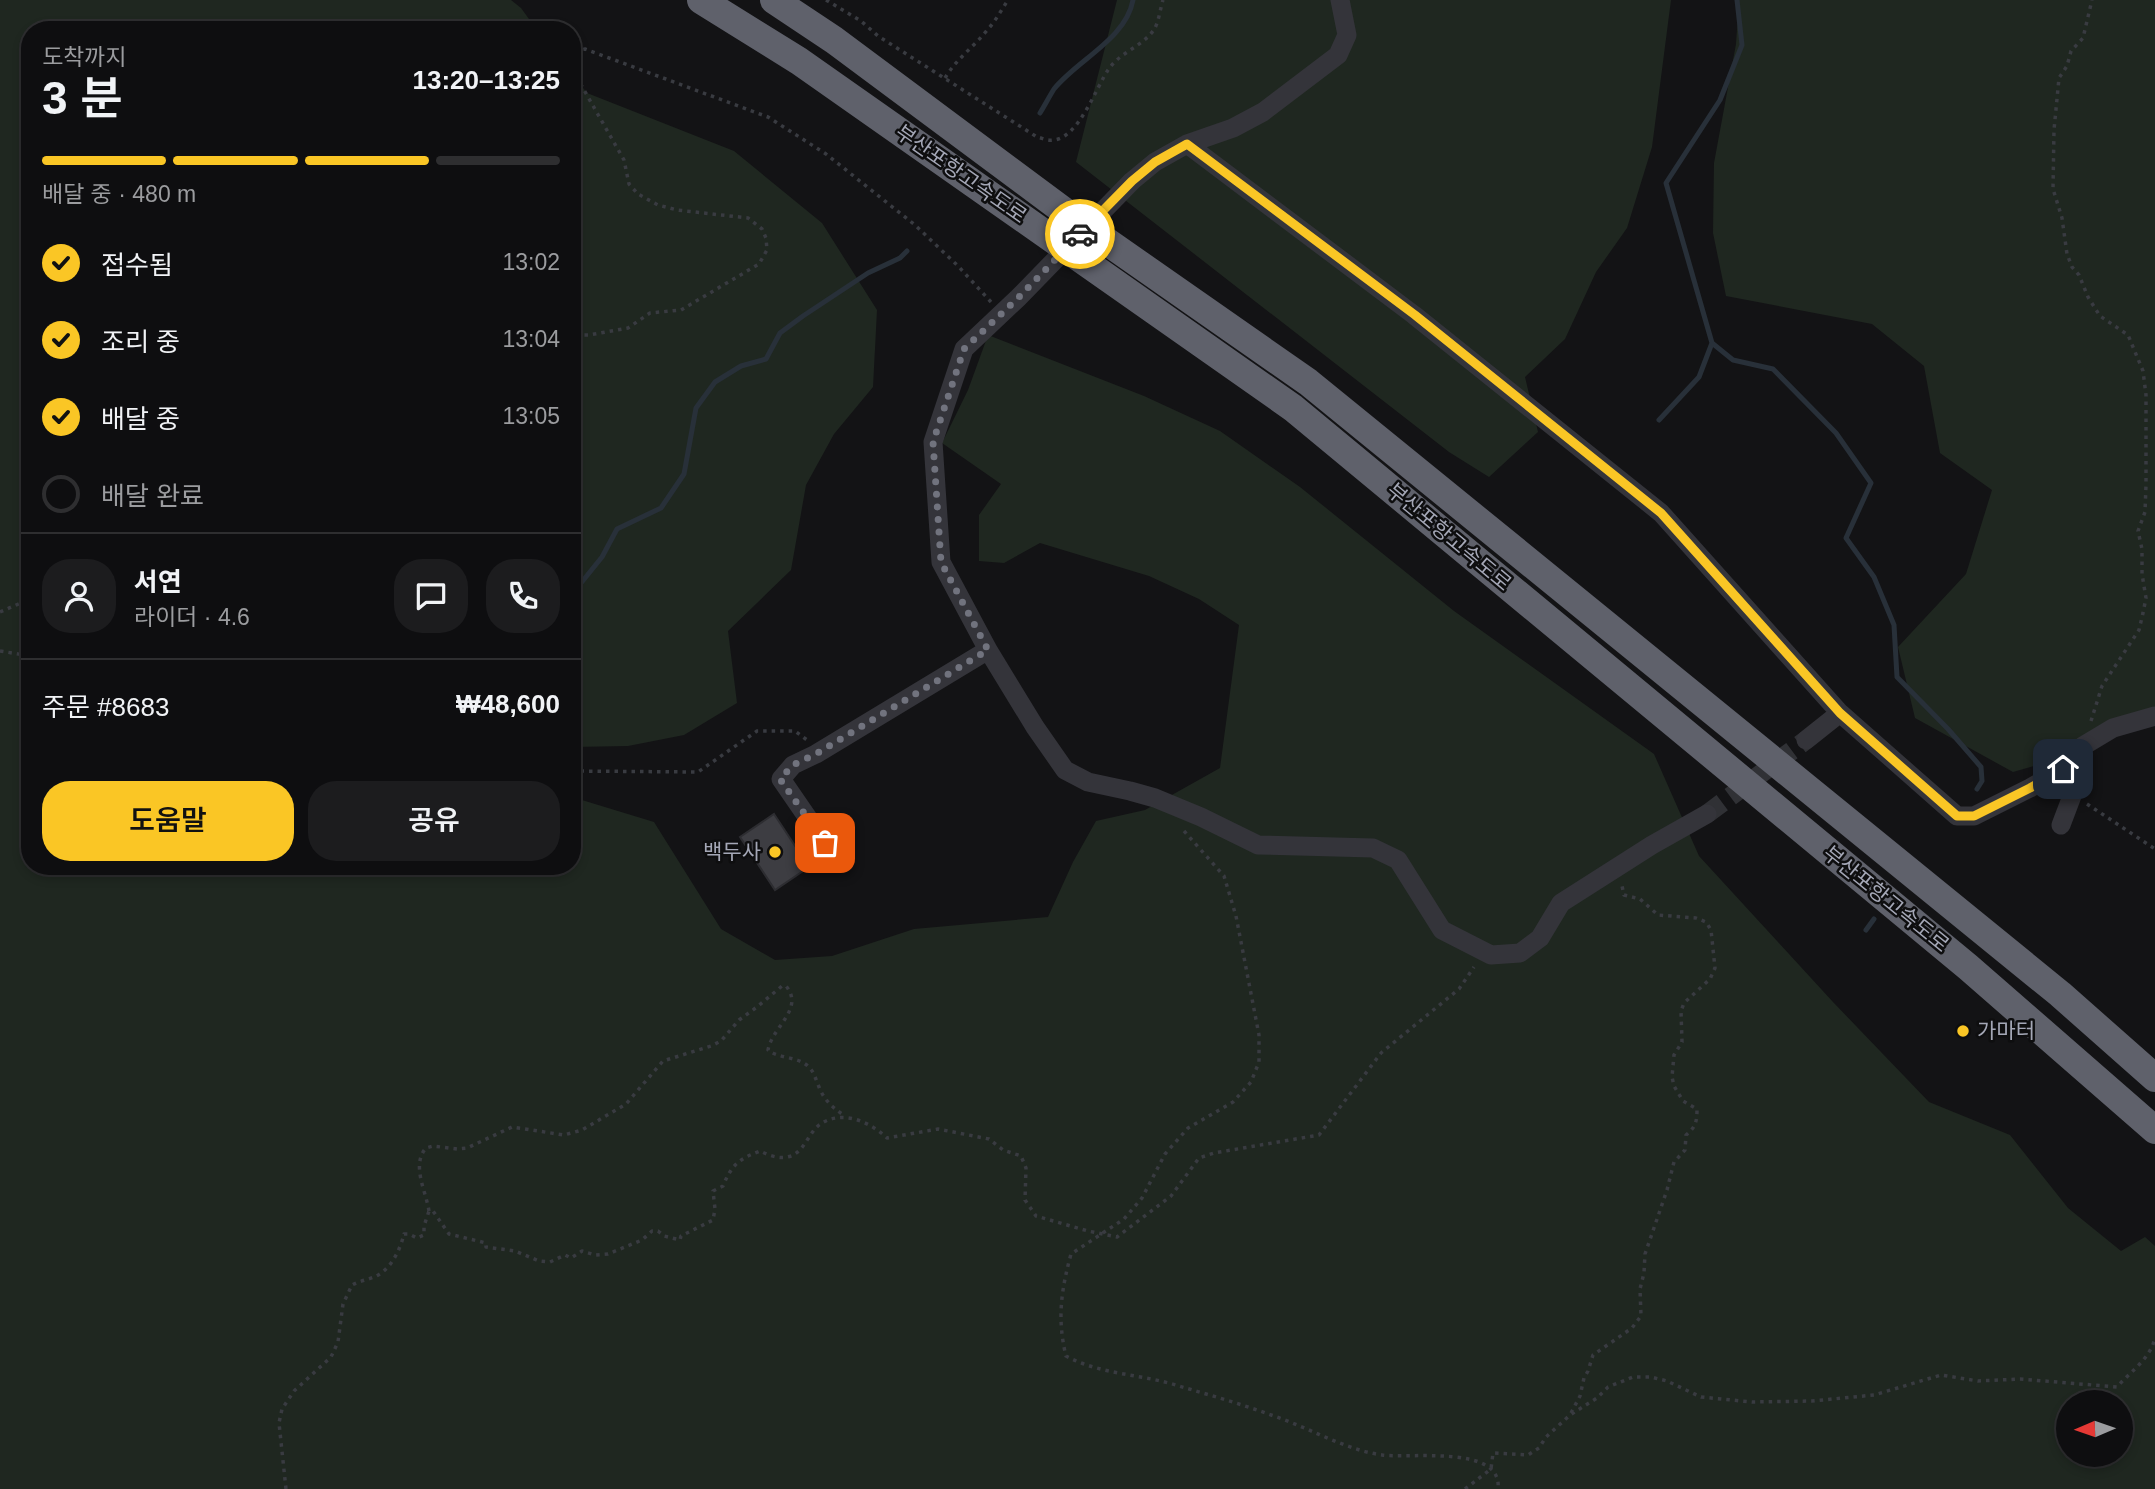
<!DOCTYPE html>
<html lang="ko">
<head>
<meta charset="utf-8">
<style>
  body { margin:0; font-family:Helvetica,"Noto Sans KR",sans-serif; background:#1c1c1e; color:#f1f3f6; height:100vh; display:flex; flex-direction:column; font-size:26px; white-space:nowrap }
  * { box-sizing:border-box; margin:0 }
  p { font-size:23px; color:#9b9c9f }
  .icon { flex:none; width:38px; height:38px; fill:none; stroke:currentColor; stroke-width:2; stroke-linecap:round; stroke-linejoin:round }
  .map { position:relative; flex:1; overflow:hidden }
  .details { position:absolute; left:21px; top:21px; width:560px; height:854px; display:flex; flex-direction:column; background:#0e0e10; border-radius:28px; box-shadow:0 4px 10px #0003,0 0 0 2px #2e2e30 }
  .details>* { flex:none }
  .needle { width:46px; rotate:268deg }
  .fabs { position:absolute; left:2056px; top:1390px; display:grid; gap:14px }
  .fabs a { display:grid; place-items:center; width:77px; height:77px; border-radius:50%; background:#0e0e10; box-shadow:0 4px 10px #0003,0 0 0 2px #2e2e30; font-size:35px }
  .pin { position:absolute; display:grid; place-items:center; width:60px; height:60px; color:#fff; margin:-30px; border-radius:14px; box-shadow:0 4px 10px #0006 }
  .courier { position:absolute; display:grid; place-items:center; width:70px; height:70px; margin:-35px; border:5px solid #fac625; border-radius:50%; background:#fff; color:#222; box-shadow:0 2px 9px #0007 }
  .head em { font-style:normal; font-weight:600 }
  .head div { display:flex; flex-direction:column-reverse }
  .head { display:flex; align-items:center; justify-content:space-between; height:119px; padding:0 21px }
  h1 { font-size:46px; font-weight:600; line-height:52px }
  .bar { display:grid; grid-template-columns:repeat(4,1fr); gap:10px 7px; align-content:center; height:84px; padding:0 21px }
  .bar i { height:9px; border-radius:5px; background:#2e2e30 }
  .bar .current { background:#fac625 }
  .bar p { grid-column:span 4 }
  .line { display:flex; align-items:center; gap:18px; padding:0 21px; border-top:2px solid #2e2e30 }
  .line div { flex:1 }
  .round { display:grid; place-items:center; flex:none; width:74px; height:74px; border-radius:28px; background:#1c1c1e }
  ol { padding:0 21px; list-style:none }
  li { display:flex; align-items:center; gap:21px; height:77px }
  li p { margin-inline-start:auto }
  li .icon { padding:7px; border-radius:50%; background:#fac625; color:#111; stroke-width:4 }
  li:last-child { color:#9b9c9f }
  li i { width:38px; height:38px; border:4px solid #2e2e30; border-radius:50% }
  .cta { display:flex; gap:14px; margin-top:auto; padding:14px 21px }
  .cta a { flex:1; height:80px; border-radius:28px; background:#fac625; color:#111; font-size:28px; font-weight:600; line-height:80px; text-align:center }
  .cta a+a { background:#1c1c1e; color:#f1f3f6 }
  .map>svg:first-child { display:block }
  .green { fill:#1f2720; fill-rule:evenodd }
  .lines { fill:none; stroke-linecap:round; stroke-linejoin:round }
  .stream { stroke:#283039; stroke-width:5 }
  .building { fill:#3d3d42; stroke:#2d2d31; stroke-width:2 }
  .minor-tunnel { stroke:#303135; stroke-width:19; stroke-dasharray:19 10; stroke-linecap:butt }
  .path { stroke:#393b41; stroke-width:3.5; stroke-dasharray:3.5 5; stroke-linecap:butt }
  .minor { stroke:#34343a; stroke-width:19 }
  .highway { stroke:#5f616b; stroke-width:28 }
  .done { stroke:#71737e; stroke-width:7; stroke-dasharray:0 12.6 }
  .route { stroke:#fac625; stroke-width:9 }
  .poi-dot { fill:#fac625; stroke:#0e0e0f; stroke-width:2.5 }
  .labels { text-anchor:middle; stroke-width:5; stroke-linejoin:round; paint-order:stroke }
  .street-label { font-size:21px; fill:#a4a7b6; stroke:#0e0e0f }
  .poi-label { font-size:21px; fill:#a4a7b6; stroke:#0e0e0f; text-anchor:end }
</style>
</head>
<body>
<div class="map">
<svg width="2155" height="1489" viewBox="0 0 2155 1489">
  <rect width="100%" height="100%" fill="#131315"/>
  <path class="green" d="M0,0H511L521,8L537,30H30V866H572V797L654,822L721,929L775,960L832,956L914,929L1048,917L1073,862L1096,821L1145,810L1220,768L1239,625L1199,599L1149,576L1040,543L1004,563L979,561V515L1001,484L942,443L968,390L988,335L1144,396L1220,431L1300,487L1454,611L1654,754L1699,856L1833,1002L1929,1102L2010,1135L2068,1208L2121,1251L2145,1237L2155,1246V1489H0ZM2068,1402H2121V1454H2068Z
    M1117,0H1671L1652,147L1627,228L1596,272L1565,339L1525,377L1538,432L1489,477L1449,452L1076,162Z
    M1739,0H2155V722L2058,759L2013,772L1915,718L1898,647L1966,574L1992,490L1940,453L1924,366L1872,324L1726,296L1713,233L1714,163L1736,44Z
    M572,74L587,93L734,151L822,223L877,310L873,387L834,434L806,485L791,570L728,631L737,703L684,735L628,746L572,747Z"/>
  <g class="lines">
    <path class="stream" d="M1040,113C1045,105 1049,97 1054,89C1077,60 1126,39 1133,0
      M1712,343L1733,360L1773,369L1836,433L1871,483L1846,538L1874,577L1894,625L1897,677L1948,729L1981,767L1982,781L1977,789
      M1659,420L1699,377L1712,343L1666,183L1720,100L1742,45L1737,0
      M572,586L581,583L602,557L617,529L661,508L684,474L696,408L715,382L741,366L766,359L780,333L803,316L868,273L900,258L907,251
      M1866,930L1874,919"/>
  </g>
  <path class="building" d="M774,814L809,867L775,890L740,837Z"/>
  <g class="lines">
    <path class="minor-tunnel" d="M1707,814L1806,740"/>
    <path class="path" d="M826,0L861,21L878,36L1037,137C1042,138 1048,141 1053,140C1078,139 1096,88 1108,70C1119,53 1141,47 1153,31C1159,23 1160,9 1163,0
      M572,59L575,51L585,49L768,117L826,154L915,225L958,266L991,302
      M572,69L624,160L629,184L638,194L658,205L677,210L748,218L762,229L766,238L767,250L759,264L681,310L650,313L628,328L589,335H572
      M945,78C957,58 974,47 989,28C996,20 1002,9 1008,0
      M0,612L30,599
      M0,651L30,656
      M2091,721L2102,686L2139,630L2143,613L2146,598L2142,574V549L2138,531L2145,512L2146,485V395L2143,371L2128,335L2100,316L2088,297L2079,275L2072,267L2067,254L2062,218L2053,189L2054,130L2059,78L2067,66L2071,51L2083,38L2092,0
      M572,771L698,772L757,731H795L807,740
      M2087,804L2155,849
      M1184,831L1224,876L1236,916L1259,1035V1062L1251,1082L1233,1102L1188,1128L1165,1154L1142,1198L1124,1219L1071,1254C1061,1291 1057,1319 1066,1356C1101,1375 1142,1374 1179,1386C1213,1396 1248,1406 1282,1419C1315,1431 1347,1450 1382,1455C1409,1459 1503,1444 1498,1489
      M429,1211C426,1191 411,1165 426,1148L433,1146L457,1149L467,1148L512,1127L564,1135L582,1130L626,1104L663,1061L711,1046L721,1041L739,1020L757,1007L782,986H786C805,1009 772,1027 768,1050C779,1059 798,1056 809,1067C814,1072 816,1080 819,1087C824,1100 833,1108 845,1116
      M1571,1413L1580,1396L1584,1378L1588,1371L1593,1355L1632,1328L1641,1316L1640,1289L1644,1273L1645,1254L1667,1190L1674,1162L1685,1150L1686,1135C1696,1127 1697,1121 1697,1109L1683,1101L1674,1086L1672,1077L1674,1055L1682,1042L1681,1011L1684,1003L1710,979L1715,968L1711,930L1706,922L1696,918L1658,915L1640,899L1624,895L1622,886
      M286,1489L279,1423L282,1409L294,1391L331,1357L338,1342L343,1304L352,1285C359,1281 367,1280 374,1277C391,1270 400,1250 404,1234H409L417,1238L424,1235V1226L429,1211H433L449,1234L486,1243V1247L515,1251L539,1261L550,1262L565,1255L571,1258L582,1251L595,1255L608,1254L642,1240L652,1231H658L664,1236L680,1240L681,1236L713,1220L715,1209L713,1191L723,1186C732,1164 739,1159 760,1151C768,1155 778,1159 787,1157C805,1154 808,1131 822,1123C844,1110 870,1122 887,1138L938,1129L989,1139L1003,1150L1021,1156L1026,1168L1025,1200L1036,1216L1088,1231L1117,1237L1171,1196L1199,1158L1214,1153L1319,1135L1381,1053L1459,989L1474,967
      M1465,1489L1491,1469L1493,1453L1528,1455L1539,1448L1546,1437L1570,1415L1597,1398L1608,1387L1633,1377H1651L1667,1381L1701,1397L1752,1402L1812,1401L1874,1395L1941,1375L1978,1381L2020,1379L2117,1387C2131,1371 2150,1359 2155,1338"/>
    <path class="minor" d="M1340,0L1347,35L1338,55L1263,112L1233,128L1187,144L1155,162L1132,181L1018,298L964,349L933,442L941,562L988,650L1035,727L1065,770L1088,782L1130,791L1155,798L1201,817L1258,845L1373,848L1398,860L1442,930L1491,955L1520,953L1540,938L1561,903L1652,845L1707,814
      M1187,144L1414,315L1661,513L1840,713
      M1806,740L1840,713L1957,816H1974L2030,788L2068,766L2083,746L2113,728L2155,716
      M2061,825L2075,788
      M825,843L781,779L793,765L816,754L988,650"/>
    <path class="highway" d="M701,0L799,61L1293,408L1968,967L2155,1130
      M774,0L834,40L1076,220L1308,382L2060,994L2155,1078"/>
  </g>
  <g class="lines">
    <path class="done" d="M825,843L780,779L793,765L816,754L988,650L941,562L933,442L964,349L1018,298L1080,234"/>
    <path class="route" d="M1080,234L1132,181L1155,162L1187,144L1415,315L1661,513L1840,713L1957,816H1974L2030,788L2063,769"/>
  </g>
  <g class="poi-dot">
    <circle cx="775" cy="852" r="7"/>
    <circle cx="1963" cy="1031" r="7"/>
  </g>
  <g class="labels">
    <g class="street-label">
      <text transform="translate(961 174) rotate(35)" y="7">부산포항고속도로</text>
      <text transform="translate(1449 537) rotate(40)" y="7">부산포항고속도로</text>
      <text transform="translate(1886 899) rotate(39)" y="7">부산포항고속도로</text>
    </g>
    <g class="poi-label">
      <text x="761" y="859">백두사</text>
      <text x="1977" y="1038" text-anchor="start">가마터</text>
    </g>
  </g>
</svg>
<div class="fabs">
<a><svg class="needle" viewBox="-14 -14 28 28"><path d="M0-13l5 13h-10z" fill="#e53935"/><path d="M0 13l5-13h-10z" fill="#9b9c9f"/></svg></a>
</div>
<div class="pin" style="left:825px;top:843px;background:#ea580c"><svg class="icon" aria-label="bag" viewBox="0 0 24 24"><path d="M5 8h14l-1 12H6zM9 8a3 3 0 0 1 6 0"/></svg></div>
<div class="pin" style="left:2063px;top:769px;background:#1f2937"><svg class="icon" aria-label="home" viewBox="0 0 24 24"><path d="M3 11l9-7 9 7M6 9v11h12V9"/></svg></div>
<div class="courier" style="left:1080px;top:234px"><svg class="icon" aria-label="car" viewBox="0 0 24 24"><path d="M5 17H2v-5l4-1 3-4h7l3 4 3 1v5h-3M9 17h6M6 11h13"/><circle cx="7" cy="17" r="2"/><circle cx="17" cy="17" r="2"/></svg></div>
<section class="details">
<div class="head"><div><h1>3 분</h1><p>도착까지</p></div><em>13:20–13:25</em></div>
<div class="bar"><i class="current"></i><i class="current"></i><i class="current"></i><i></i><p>배달 중 · 480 m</p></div>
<ol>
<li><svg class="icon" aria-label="check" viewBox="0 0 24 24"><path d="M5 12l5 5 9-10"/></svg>접수됨<p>13:02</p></li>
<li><svg class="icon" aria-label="check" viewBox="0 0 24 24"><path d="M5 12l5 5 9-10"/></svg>조리 중<p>13:04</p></li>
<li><svg class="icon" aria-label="check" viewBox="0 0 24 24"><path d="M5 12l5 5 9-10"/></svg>배달 중<p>13:05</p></li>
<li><i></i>배달 완료</li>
</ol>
<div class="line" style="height:126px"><a class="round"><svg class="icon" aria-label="person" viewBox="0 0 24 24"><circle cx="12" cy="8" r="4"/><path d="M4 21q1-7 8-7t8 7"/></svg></a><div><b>서연</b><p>라이더 · 4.6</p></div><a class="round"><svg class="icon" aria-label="chat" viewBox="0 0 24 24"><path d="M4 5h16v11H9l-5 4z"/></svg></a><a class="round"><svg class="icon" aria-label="phone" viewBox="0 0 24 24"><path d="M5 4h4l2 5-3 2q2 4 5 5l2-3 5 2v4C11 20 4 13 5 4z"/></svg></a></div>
<div class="line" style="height:91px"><div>주문 #8683</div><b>₩48,600</b></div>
<div class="cta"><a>도움말</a><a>공유</a></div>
</section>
</div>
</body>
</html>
